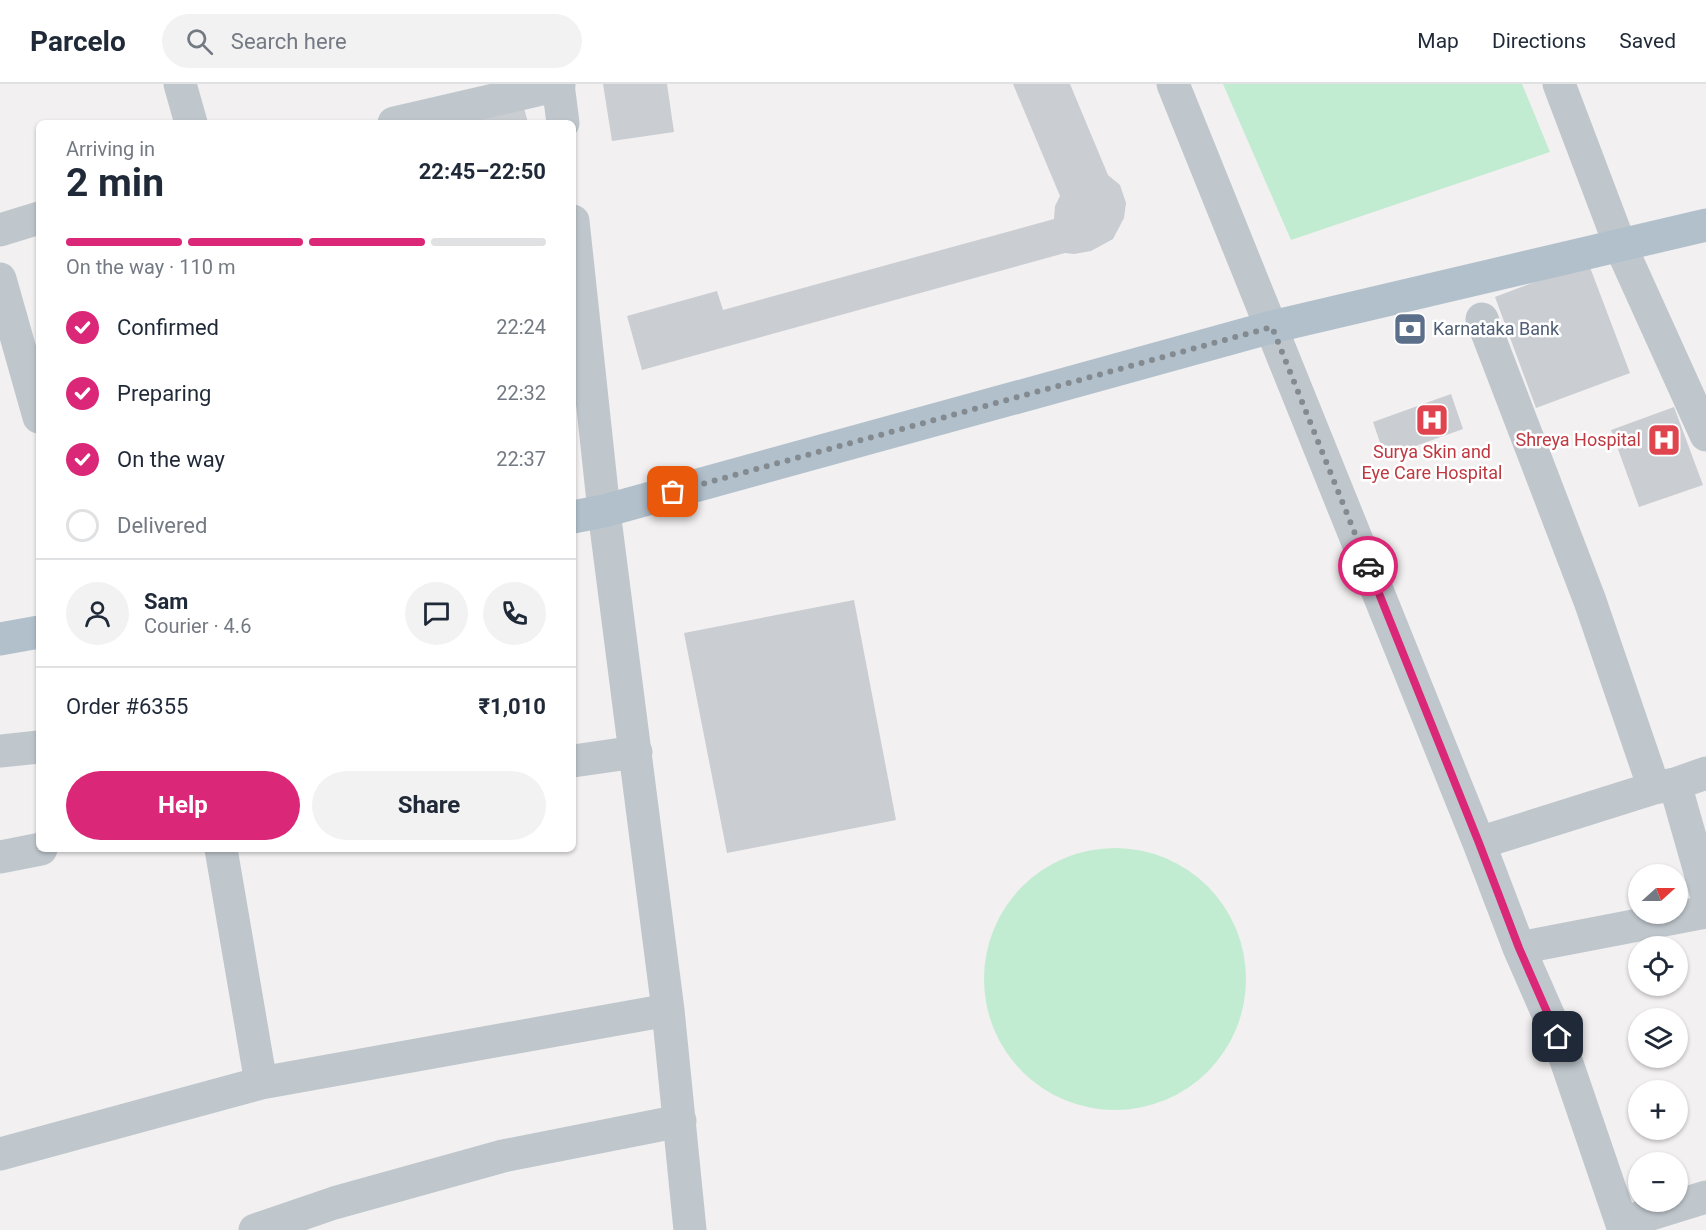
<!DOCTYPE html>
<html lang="en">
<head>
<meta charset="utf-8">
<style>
  body { margin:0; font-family:Roboto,sans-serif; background:#f2f2f3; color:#1f2937; height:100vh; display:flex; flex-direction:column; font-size:22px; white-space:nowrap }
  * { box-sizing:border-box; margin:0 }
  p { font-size:20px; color:#747a83 }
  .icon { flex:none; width:33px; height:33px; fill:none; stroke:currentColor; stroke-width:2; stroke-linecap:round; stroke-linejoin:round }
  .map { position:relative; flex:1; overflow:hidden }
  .details { position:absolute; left:36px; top:36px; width:540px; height:732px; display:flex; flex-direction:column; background:#fff; border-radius:9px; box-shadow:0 2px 4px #0004 }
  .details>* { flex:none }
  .needle { width:39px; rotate:69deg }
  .tools { position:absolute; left:1628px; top:780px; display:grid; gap:12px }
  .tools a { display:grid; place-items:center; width:60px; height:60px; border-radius:50%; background:#fff; box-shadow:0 2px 4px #0004; font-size:30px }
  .pin { position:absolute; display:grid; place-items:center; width:51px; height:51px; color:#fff; margin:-26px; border-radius:12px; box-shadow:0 3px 9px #0006 }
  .courier { position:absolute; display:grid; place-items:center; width:60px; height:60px; margin:-30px; border:4px solid #db2777; border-radius:50%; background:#fff; color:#222; box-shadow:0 2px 8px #0007 }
  .overview em { font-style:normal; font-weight:700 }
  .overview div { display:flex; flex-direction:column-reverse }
  .overview { display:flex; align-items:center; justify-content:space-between; height:102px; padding:0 30px }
  h1 { font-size:39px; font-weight:700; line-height:45px }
  .bar { display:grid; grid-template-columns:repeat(4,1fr); gap:9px 6px; align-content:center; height:72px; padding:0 30px }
  .bar i { height:8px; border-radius:4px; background:#e0e1e3 }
  .bar .current { background:#db2777 }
  .bar p { grid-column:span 4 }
  .line { display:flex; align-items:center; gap:15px; padding:0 30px; border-top:2px solid #e0e1e3 }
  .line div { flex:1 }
  .round { display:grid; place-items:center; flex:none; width:63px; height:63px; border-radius:32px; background:#f2f2f3 }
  ol { padding:0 30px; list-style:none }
  li { display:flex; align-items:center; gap:18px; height:66px }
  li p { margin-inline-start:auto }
  li .icon { padding:6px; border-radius:50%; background:#db2777; color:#fff; stroke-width:4 }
  li:last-child { color:#747a83 }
  li i { width:33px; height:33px; border:3px solid #e0e1e3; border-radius:50% }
  .cta { display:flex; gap:12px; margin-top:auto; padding:12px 30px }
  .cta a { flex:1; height:69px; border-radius:36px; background:#db2777; color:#fff; font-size:24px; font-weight:700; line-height:69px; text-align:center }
  .cta a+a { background:#f2f2f3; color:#1f2937 }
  header { display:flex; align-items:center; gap:36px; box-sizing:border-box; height:84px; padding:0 30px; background:#fff; border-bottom:2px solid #e0e1e3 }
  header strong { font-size:28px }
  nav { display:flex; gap:33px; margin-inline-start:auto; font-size:21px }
  .search { width:420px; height:54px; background:#f2f2f3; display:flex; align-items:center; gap:15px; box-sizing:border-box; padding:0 21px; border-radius:33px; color:#747a83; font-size:22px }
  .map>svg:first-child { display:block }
  .green { fill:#c2ecd2 }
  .building { fill:#cacdd2 }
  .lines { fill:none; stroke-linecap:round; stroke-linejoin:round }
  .minor { stroke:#bfc7cd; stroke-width:33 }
  .major { stroke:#b2c0cc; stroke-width:33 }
  .done { stroke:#848b90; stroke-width:6; stroke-dasharray:0 10.8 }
  .route { stroke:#db2777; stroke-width:8 }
  .labels { text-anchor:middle; stroke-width:5; stroke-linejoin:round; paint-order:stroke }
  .service-label { font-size:18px; fill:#4e5e75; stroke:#fff; text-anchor:start }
  .health-label { font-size:18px; fill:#be3a42; stroke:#fff; text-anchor:end }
</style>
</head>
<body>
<header>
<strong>Parcelo</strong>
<div class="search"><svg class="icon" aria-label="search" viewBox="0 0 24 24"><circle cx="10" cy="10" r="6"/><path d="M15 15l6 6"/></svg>Search here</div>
<nav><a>Map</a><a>Directions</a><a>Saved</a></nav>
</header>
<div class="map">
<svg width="1706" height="1146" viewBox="0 0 1706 1146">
  <rect width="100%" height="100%" fill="#f2f0f0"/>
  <path class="green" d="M1223,0H1522L1550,68L1291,156Z
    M984 895a131 131 0 1 1 262 0a131 131 0 1 1-262 0Z"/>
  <path class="building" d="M603,0H667L674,48L612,57Z
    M1013,0H1070L1108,91L1120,101L1126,119L1124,134L1113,155L1091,167L1074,170L1065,169L642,286L627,232L717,207L723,226L1054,135L1055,122L1060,112Z
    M523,20L528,39H457Z
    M1588,178L1630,289L1536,324L1495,213Z
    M1451,310L1463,345L1385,373L1373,338Z
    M1674,323L1703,401L1639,423L1611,346Z
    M854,516L896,736L727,769L684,549Z"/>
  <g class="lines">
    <path class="minor" d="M180,0L191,39
      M558,0L563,39
      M1173,0L1479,759L1519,864L1558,953L1624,1146
      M1559,0L1620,161L1706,351
      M394,39L559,1
      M573,137L604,427L668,926L690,1146
      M0,146L39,134
      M0,195L39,333
      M1482,235L1590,517L1654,704
      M0,667L39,663
      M573,677L636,668
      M1675,700L1706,809
      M1479,759L1654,704L1675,700L1706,689
      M221,765L261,999
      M0,773L41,765
      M1519,864L1706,828
      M0,1070L261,999L668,926
      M1622,1139L1706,1113
      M255,1146L334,1119L503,1072L680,1037"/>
    <path class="major" d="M573,433L604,427L1272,243L1706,141
      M0,555L39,548"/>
  </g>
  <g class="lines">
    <path class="done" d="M673,408L1272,243L1368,482"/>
    <path class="route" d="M1368,482L1479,759L1519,864L1558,953"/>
  </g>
  <defs>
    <symbol id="bank-square" viewBox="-11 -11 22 22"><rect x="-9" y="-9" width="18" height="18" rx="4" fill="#5c6f8a" stroke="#fff"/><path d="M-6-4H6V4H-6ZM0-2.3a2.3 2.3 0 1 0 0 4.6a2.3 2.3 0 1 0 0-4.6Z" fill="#fff"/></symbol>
    <symbol id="hospital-square" viewBox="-11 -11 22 22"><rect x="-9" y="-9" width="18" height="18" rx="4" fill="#e0444e" stroke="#fff"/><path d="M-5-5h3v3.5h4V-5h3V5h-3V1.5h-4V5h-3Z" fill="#fff"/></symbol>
  </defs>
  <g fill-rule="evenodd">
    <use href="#bank-square" x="1391" y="226" width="38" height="38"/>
    <use href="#hospital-square" x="1413" y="317" width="38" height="38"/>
    <use href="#hospital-square" x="1645" y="337" width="38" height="38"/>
  </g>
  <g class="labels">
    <g class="service-label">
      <text x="1433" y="251">Karnataka Bank</text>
    </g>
    <g class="health-label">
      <text x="1641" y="362">Shreya Hospital</text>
      <text x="1432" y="374" text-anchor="middle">Surya Skin and<tspan x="1432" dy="21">Eye Care Hospital</tspan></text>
    </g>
  </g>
</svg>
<div class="tools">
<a><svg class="needle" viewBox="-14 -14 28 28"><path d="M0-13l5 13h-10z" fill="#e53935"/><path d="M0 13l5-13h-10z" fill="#747a83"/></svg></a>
<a><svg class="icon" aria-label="locate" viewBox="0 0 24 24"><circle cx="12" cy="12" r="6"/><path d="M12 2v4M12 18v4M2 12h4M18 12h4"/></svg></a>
<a><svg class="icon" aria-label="layers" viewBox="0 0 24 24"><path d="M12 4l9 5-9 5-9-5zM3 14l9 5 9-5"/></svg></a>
<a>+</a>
<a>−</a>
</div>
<div class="pin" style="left:673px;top:408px;background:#ea580c"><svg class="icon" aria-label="bag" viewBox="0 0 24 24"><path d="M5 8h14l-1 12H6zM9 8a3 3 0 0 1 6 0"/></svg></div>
<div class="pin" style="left:1558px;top:953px;background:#1f2937"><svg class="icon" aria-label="home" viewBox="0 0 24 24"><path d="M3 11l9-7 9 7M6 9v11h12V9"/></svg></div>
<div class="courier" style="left:1368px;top:482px"><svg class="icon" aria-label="car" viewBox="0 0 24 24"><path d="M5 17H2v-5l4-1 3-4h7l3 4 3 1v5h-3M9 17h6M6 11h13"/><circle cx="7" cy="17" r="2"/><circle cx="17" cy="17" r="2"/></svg></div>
<section class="details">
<div class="overview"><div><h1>2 min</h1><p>Arriving in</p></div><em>22:45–22:50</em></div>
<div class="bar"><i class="current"></i><i class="current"></i><i class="current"></i><i></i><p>On the way · 110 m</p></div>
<ol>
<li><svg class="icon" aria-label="check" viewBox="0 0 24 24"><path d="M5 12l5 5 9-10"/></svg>Confirmed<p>22:24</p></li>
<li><svg class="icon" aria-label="check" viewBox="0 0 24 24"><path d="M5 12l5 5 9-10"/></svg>Preparing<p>22:32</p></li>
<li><svg class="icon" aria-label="check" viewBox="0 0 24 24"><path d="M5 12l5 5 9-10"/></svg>On the way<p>22:37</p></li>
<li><i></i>Delivered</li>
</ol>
<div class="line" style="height:108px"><a class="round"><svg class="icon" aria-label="person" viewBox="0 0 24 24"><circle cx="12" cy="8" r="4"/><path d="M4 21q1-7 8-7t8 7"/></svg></a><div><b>Sam</b><p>Courier · 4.6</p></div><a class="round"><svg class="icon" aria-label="chat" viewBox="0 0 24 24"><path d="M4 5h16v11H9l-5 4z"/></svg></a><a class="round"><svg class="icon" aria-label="phone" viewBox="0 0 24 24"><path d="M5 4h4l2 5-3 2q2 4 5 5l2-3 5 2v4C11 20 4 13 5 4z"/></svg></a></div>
<div class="line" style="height:78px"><div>Order #6355</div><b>₹1,010</b></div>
<div class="cta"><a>Help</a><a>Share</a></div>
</section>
</div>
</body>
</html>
